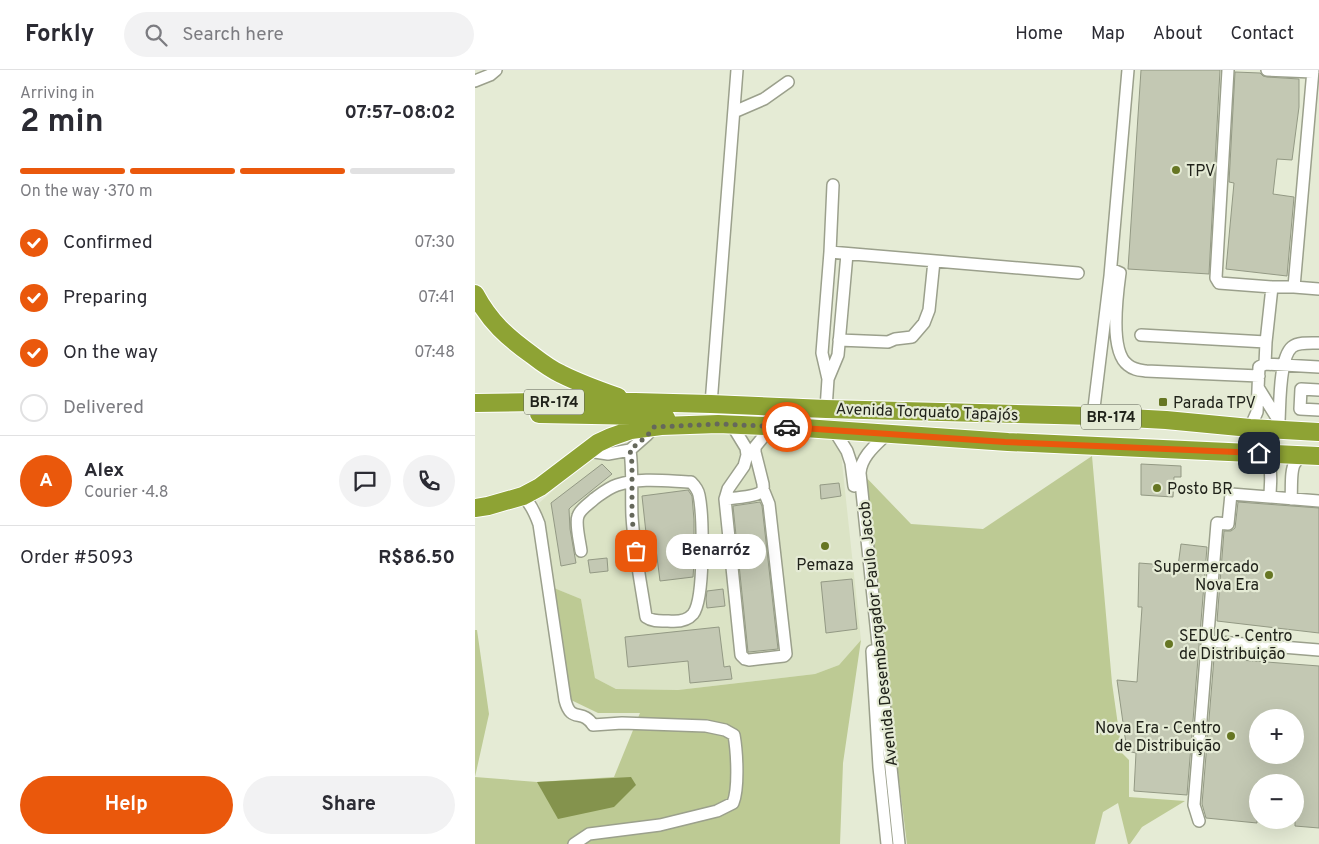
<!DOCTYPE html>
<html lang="en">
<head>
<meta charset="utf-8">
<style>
  body { margin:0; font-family:Overpass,sans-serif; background:#f2f2f3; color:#2b2b33; height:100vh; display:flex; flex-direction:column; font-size:19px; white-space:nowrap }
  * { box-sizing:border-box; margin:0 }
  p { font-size:16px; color:#7c7c81 }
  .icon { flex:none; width:28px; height:28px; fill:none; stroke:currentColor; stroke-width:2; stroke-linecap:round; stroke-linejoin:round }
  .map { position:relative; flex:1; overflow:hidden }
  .details { display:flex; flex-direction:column; background:#fff; width:475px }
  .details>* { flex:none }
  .controls { position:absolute; left:774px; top:639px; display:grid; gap:10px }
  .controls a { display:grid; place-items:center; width:55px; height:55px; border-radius:50%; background:#fff; box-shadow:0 5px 20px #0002; font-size:25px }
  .pin { position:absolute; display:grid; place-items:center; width:42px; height:42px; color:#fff; margin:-21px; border-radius:10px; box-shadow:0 2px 8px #0006 }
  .courier { position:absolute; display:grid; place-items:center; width:50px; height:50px; margin:-25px; border:4px solid #ea580c; border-radius:50%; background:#fff; color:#222; box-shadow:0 1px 6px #0007 }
  .bubble { position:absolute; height:35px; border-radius:18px; background:#fff; box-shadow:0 5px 20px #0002; font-size:16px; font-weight:700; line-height:35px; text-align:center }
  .headline em { font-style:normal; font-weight:700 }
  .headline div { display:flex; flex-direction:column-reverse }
  .headline { display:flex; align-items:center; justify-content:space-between; height:85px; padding:0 20px }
  h1 { font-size:32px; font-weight:700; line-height:38px }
  .bar { display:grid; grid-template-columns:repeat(4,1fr); gap:8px 5px; align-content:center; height:60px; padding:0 20px }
  .bar i { height:6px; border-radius:4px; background:#e1e1e2 }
  .bar .active { background:#ea580c }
  .bar p { grid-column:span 4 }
  .line { display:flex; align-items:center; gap:12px; padding:0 20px; border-top:1px solid #e1e1e2 }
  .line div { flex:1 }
  .round { display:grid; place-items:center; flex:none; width:52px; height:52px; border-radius:26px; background:#f2f2f3 }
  ol { padding:0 20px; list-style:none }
  li { display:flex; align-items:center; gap:15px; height:55px }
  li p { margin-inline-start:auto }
  li .icon { padding:5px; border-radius:50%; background:#ea580c; color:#fff; stroke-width:4 }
  li:last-child { color:#7c7c81 }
  li i { width:28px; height:28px; border:2px solid #e1e1e2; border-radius:50% }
  .cta { display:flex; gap:10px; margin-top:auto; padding:10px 20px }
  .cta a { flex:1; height:58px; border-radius:30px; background:#ea580c; color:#fff; font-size:20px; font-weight:700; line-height:58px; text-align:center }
  .cta a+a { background:#f2f2f3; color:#2b2b33 }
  header { display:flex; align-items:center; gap:30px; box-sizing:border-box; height:70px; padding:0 25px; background:#fff; border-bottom:1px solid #e1e1e2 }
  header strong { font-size:24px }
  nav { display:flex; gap:28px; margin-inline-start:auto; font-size:18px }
  .search { width:350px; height:45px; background:#f2f2f3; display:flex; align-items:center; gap:12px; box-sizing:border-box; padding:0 18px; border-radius:28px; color:#7c7c81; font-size:19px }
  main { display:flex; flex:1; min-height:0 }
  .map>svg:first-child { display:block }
  .built { fill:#dbe3c5 }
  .green { fill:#bdca94 }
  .water { fill:#84934d }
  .building { fill:#c3c8b3; stroke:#939984; fill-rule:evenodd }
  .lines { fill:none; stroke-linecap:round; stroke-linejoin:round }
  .minor-casing { stroke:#9ba08c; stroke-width:14 }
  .highway-casing { stroke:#fff; stroke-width:20 }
  .minor { stroke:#fff; stroke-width:11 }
  .highway { stroke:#8ea334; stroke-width:18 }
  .done { stroke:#65685b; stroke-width:5; stroke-dasharray:0 9 }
  .route { stroke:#ea580c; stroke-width:6 }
  .poi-dot { fill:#667623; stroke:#e5ebd5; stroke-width:2 }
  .labels { text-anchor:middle; stroke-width:4.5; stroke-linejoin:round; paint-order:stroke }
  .shield { fill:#e5ebd5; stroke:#5b5e52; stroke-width:1 }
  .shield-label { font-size:15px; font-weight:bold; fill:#20221a }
  .poi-label { font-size:16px; fill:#20221a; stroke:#e5ebd5; text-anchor:start }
  .street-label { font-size:16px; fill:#20221a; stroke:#e5ebd5 }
</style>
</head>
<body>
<header>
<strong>Forkly</strong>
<div class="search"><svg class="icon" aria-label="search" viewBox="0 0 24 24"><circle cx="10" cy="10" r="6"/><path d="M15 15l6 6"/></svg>Search here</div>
<nav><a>Home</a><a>Map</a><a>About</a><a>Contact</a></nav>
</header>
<main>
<section class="details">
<div class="headline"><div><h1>2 min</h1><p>Arriving in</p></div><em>07:57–08:02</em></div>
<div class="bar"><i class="active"></i><i class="active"></i><i class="active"></i><i></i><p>On the way · 370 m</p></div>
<ol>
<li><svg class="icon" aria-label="check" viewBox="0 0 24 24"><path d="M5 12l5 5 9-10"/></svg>Confirmed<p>07:30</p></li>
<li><svg class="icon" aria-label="check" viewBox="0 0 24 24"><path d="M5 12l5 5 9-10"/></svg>Preparing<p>07:41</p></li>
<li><svg class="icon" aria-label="check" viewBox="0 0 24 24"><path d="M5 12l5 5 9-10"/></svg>On the way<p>07:48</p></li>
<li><i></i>Delivered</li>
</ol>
<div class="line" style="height:90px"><b class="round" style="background:#ea580c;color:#fff">A</b><div><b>Alex</b><p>Courier · 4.8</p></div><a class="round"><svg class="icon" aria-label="chat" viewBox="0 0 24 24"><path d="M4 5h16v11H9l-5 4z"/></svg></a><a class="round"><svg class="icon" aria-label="phone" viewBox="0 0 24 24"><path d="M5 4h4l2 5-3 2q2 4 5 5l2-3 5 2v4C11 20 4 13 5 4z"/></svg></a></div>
<div class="line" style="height:65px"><div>Order #5093</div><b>R$86.50</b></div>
<div class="cta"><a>Help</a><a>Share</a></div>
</section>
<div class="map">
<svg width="844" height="774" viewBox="0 0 844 774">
  <rect width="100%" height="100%" fill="#e5ebd5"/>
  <path class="built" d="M204,360L358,368L366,383L386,570L364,595L340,604L203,620L141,619L120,608L106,529L74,516L64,433L90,410L112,392L139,375L170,365Z"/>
  <path class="green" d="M617,386L637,613L647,683L654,690V727L710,731L667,757L655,774H653L643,733L628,742L620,774H432L385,401L436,454L508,459Z
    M79,518L106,529L120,608L141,619L203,620L340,604L364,595L386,570L368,693L365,774H0V560H2L14,644L0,707L62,712L139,707L165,643H123L96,630Z"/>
  <path class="water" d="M156,707L161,715L139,737L83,749L62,712Z"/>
  <path class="building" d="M666,0H745L734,204L653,199Z
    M760,2L785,3L788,6L792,7L824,9V37L817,90L802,89L798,124L819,127L812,206L751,199L759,113L754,112Z
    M127,394L137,404L96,437L94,439L95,459L101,493L86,496L76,433Z
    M666,394L706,396V407H699L698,427L666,425Z
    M364,413L366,426L346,429L345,415Z
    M213,420L217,426L219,450V466H216L219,493L218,507L185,511L180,471L172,472L167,426Z
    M285,432L287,436L303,579L274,582H273L258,436Z
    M763,432L844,438V563L742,551L749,461H756L760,458Z
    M706,474L732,477L712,725L659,721L661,683L652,681L642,610L662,612L667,537H663L664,493L703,496Z
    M132,488L133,501L115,503L113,490Z
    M377,509L382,559L351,563L346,512Z
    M248,519L250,536L232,538L231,529L232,521Z
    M244,557L249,597L255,596L257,609L215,613L213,591L153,597L150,567Z
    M739,588L844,596V758L820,756V712H782V753L731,748L727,734ZM782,648H820V685H782Z"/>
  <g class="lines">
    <defs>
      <path id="minor" d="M753,0L741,208L744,213L797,217
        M792,0L838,2
        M0,11L15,5L21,0
        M259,42L289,29L313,12
        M355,182L603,203
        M636,199L645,203C642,225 634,281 653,295C659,300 664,300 671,301L784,306
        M819,217L844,219
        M666,265L791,272L790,294
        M364,270L413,272L420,269L437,267L449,253L454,240L459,191
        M791,272L797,217H819L838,0
        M353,309L363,285L372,184
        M784,319L804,351
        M844,320L826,319L825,339L844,340
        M236,334L262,0
        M351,339L353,309L347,283L355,182L358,115
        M618,346L635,206L653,0
        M257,355L271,378L272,385L269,396L253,419L250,429L266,585L270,589L274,590L309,586L311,584L294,434L288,419
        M775,358L782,342L784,297L790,294L844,297
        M359,360L372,381L376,393L379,416
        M806,360L804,351C805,335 804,288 817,277C823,272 836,273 844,273
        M413,363C402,374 386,386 385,403L424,774
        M113,381L133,384L155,380
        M784,383C800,396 795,408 795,427
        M48,426C56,434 60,443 64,454L90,630C96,654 107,638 118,655L147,653L231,656L250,660L259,665C262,682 264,718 258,733L242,741L185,755L114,764L99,774
        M250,429C258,428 282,427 287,421C289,419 288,417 288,414L280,382V377L297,356
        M816,429C817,420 815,400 820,393C822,389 826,387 830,385
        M106,481C105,472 100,454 103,446C105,439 114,434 119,429C126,424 133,418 142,415C166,407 191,411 216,412C220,416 223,420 224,425C228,444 230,529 218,544C212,551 202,552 193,551C185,551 178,552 171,547C166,514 159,480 157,446C156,424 158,402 155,380L172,365L179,357
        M732,571L844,580
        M397,581L404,697L412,774
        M724,751L719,735L742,453L753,454L756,424L844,431"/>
      <path id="highway" d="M0,224C15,252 32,267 57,285C66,292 75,299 86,304C104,313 123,320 143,327
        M0,333L122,331L236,334L351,339L618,346L691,350L775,358L844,362
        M64,344L169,346L191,348
        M0,438L13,436L48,426L65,417L123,373L136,367L156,360L186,356L243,354L315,357L533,372L844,386"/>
    </defs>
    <use href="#minor" class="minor-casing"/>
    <use href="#highway" class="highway-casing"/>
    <use href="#minor" class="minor"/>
    <use href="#highway" class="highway"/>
  </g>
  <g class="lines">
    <path class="done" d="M161,481L157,448V393L155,380L172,366L179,357L243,354L312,357"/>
    <path class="route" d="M312,357L530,372L784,383"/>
  </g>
  <g class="poi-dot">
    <circle cx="701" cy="100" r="5"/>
    <rect x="683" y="327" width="10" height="10" rx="2.5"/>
    <circle cx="682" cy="418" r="5"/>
    <circle cx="350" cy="476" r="5"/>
    <circle cx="794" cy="505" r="5"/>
    <circle cx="694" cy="574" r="5"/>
    <circle cx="756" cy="666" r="5"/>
  </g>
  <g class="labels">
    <g class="shield">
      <rect x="49" y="319.5" width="60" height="25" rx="4"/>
      <rect x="606" y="334.5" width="60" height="25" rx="4"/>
    </g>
    <g class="shield-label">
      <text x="79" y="337">BR-174</text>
      <text x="636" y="352">BR-174</text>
    </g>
    <g class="poi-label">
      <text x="711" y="106">TPV</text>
      <text x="698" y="338">Parada TPV</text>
      <text x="692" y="424">Posto BR</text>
      <text x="350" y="500" text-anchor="middle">Pemaza</text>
      <text x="784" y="502" text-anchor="end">Supermercado<tspan x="784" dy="18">Nova Era</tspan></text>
      <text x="704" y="571">SEDUC - Centro<tspan x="704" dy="18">de Distribuição</tspan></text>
      <text x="746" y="663" text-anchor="end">Nova Era - Centro<tspan x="746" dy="18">de Distribuição</tspan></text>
    </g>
    <g class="street-label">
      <text transform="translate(452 341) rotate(2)" y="6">Avenida Torquato Tapajós</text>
      <text transform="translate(402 564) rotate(-96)" y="6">Avenida Desembargador Paulo Jacob</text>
    </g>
  </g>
</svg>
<div class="controls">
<a>+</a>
<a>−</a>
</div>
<div class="pin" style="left:161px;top:481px;background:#ea580c"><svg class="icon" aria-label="bag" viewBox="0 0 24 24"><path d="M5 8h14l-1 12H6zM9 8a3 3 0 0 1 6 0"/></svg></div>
<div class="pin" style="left:784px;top:383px;background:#1f2937"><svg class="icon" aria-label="home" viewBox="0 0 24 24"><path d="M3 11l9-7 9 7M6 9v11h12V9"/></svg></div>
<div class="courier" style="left:312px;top:357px"><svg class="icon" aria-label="car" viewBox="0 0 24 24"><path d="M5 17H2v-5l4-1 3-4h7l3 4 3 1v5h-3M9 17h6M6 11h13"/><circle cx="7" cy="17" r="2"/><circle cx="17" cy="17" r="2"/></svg></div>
<div class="bubble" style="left:191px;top:464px;width:100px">Benarróz</div>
</div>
</main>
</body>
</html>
